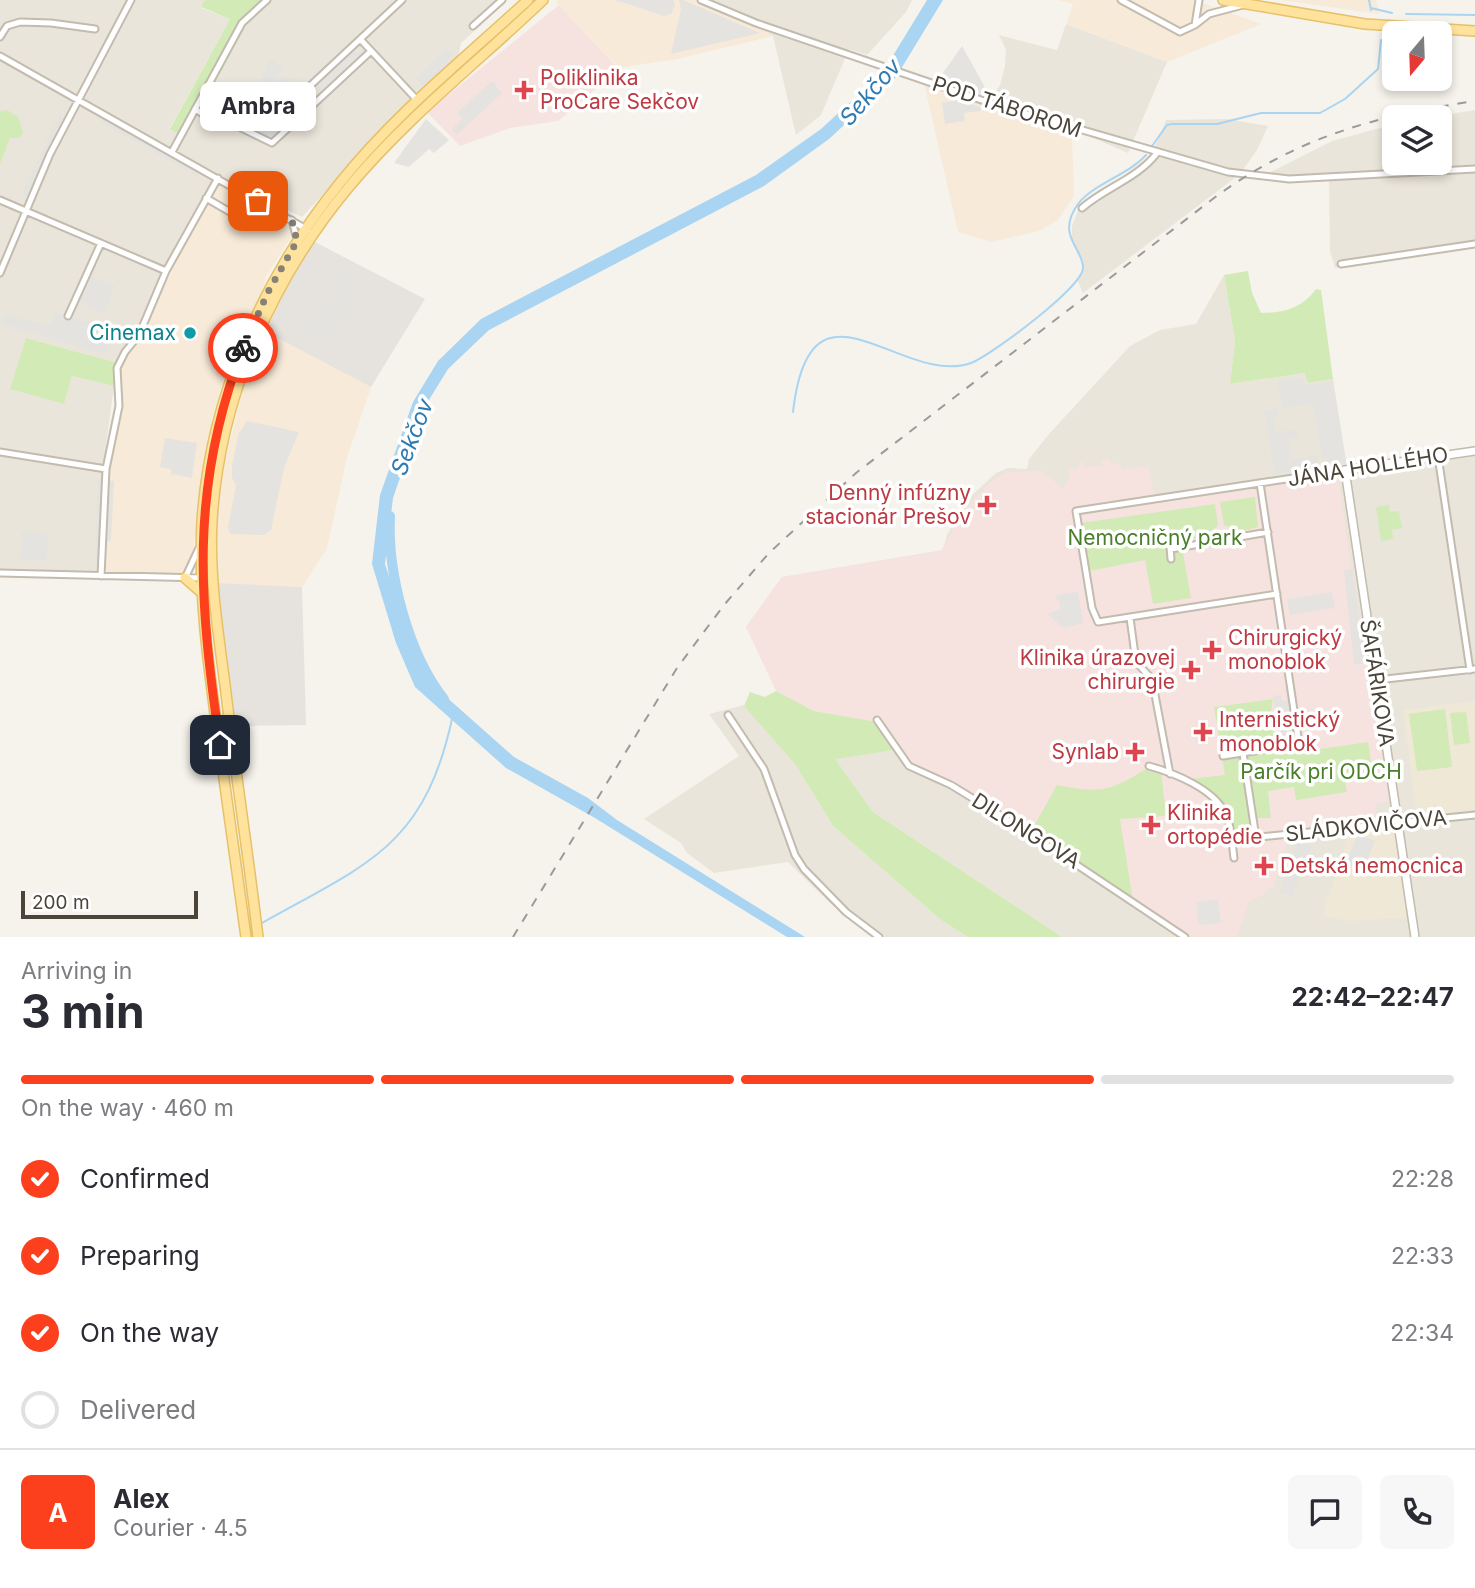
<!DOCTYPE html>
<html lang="en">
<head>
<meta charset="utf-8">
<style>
  body { margin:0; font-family:Inter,sans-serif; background:#f7f7f7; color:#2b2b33; height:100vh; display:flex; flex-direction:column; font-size:26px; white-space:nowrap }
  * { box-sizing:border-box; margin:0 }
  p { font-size:23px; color:#7c7c81 }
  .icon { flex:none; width:38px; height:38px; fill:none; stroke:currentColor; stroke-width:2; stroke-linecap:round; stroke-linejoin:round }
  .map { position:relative; height:937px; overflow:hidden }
  .sheet { display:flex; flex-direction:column; background:#fff; flex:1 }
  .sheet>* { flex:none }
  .needle { width:46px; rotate:199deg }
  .buttons { position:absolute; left:1382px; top:21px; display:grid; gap:14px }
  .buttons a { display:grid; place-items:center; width:70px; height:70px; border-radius:10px; background:#fff; box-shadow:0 4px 10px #0003; font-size:35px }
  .scale { position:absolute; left:21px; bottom:18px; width:177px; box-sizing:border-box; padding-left:7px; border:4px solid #4b4439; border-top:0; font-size:19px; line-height:24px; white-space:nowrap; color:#4b4439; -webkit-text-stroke:5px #fff; paint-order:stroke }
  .pin { position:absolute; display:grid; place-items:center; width:60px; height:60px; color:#fff; margin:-30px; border-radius:14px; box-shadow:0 4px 10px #0006 }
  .courier { position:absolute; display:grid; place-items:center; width:70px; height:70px; margin:-35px; border:5px solid #fc3f1d; border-radius:50%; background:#fff; color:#222; box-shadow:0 2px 9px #0007 }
  .bubble { position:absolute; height:49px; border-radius:10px; background:#fff; box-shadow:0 4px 10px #0003; font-size:23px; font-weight:700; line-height:49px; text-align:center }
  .headline em { font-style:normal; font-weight:700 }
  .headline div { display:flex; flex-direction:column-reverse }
  .headline { display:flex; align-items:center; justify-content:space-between; height:119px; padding:0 21px }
  h1 { font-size:46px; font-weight:700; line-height:52px }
  .bar { display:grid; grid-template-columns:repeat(4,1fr); gap:10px 7px; align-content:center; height:84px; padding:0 21px }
  .bar i { height:9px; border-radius:5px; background:#e1e1e2 }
  .bar .active { background:#fc3f1d }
  .bar p { grid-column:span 4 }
  .line { display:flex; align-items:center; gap:18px; padding:0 21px; border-top:2px solid #e1e1e2 }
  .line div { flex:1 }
  .round { display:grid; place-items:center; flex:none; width:74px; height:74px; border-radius:10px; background:#f7f7f7 }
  ol { padding:0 21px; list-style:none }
  li { display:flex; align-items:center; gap:21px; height:77px }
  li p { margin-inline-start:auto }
  li .icon { padding:7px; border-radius:50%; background:#fc3f1d; color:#fff; stroke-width:4 }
  li:last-child { color:#7c7c81 }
  li i { width:38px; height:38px; border:4px solid #e1e1e2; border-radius:50% }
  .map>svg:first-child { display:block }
  .residential { fill:#eae5da; fill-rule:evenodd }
  .commercial { fill:#f7ead8 }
  .industrial { fill:#e6e2dd }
  .education { fill:#efe8d6 }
  .medical { fill:#f6e3e0 }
  .green { fill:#d2eab5 }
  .parking { fill:#e5e3e0 }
  .water { fill:#a9d4f2 }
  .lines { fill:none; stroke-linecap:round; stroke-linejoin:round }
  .stream { stroke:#a9d4f2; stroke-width:2 }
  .river { stroke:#a9d4f2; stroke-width:10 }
  .minor-tunnel { stroke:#d4d0c8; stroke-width:5; stroke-dasharray:5 2.5; stroke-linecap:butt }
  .minor-casing { stroke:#c2bbae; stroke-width:9 }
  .tertiary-casing { stroke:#c2bbae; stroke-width:10 }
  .primary-casing { stroke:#e6c16a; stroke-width:12 }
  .minor { stroke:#fff; stroke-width:5 }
  .tertiary { stroke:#fff; stroke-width:7 }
  .primary { stroke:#ffe39c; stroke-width:9 }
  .rail { stroke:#9a9a9a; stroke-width:2; stroke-dasharray:9 9; stroke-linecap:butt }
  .done { stroke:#878178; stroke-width:7; stroke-dasharray:0 12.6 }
  .route { stroke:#fc3f1d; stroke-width:9 }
  .health-dot { fill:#e0444e; stroke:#fff; stroke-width:2.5 }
  .culture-dot { fill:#0f9aa8; stroke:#fff; stroke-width:2.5 }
  .labels { text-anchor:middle; stroke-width:7; stroke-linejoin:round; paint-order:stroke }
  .health-label { font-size:21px; fill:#be3a42; stroke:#fff; text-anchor:start }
  .street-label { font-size:21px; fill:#4b4439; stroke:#fff }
  .culture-label { font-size:21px; fill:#0d838f; stroke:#fff; text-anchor:end }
  .park-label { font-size:21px; fill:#4a7f2a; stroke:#fff }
  .water-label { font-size:23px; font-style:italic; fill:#2e7ab2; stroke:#fff }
</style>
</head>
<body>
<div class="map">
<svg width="1475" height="937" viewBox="0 0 1475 937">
  <rect width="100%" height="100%" fill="#f6f3ec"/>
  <path class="residential" d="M0,0H205L201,8L230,19L170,128L182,136L240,31L273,0H500L477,21L481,25L461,43L457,63L387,125L302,217L216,176L140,335L118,363L26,338L64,403L72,376L114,386L103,467L99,571L0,569Z
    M707,0H912L906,12L867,55L849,49L821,115L796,135L773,36Z
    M1066,24L1167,62L1128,153L1086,135L988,105L1000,85L1005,66L1006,50L999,35L1057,50Z
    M1475,110V244L1367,260L1335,268L1330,251L1329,177L1259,178L1332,141L1395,124V163H1440V117H1432Z
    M1227,119L1268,126L1257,150L1240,174L1083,293L1077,279L1082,272L1083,260L1072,239V226L1079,208L1092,195L1118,180L1152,154L1166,120Z
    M1224,275L1235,341L1230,384L1306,373L1308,383L1333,379L1347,467L1475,448V937H1236L1247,905L1279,755L1390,738L1382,679L1361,683L1029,836L1121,899L1185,937H1062L873,812L834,758L894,750L834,716L746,627L782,577L943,550L947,535L971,496L996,473L1008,468L1027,469L1029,459L1049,434L1130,346L1160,330L1196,324ZM1378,825H1395L1407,918Z
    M744,705L795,764L833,826L941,920L968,937H876L831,904L788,862L714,873L687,853L681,843L644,819L739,756L709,714Z"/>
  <path class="commercial" d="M558,0H707L773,36L677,59L619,68L556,2Z
    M1058,0H1194L1261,24L1167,62L1066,24L1073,4Z
    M1281,0H1376L1379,14Z
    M924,83L1072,135L1074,196L1058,220L1039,231L991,242L958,232Z
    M218,178L291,225L293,234L265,278L264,291L224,378L212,418L191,564L185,573L180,574H111L101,567L106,469L119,406L118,363L140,335Z
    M266,332L371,387L347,457L327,548L302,587L217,583L214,535L220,482L246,377Z"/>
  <path class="industrial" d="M313,241L425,299L371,387L266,332L293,272Z
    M217,583L302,587L306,725L235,726Z"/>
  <path class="education" d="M1475,701V810L1417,817L1403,710Z
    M1395,825L1407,918L1349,921L1322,916L1351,828Z"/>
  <path class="medical" d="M559,5L619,69L558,121L510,128L460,146L427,112Z
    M1110,458V462L1121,466L1122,470L1148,466L1155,498L1345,470L1339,481L1346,535L1389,801L1375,804L1378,825L1289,834L1273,889L1269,887L1267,892L1249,902L1236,937H1185L951,785L917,772L876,722L814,711L785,696L776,691L746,627L782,577L941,551L965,509L994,479L1007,472L1042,471L1062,488L1070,477L1069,470L1076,469L1080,463L1083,462L1085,467L1102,465V460Z"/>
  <path class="green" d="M205,0H273L240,31L182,136L170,129L230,19L201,7Z
    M7,110L18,117L23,132L20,138H10L0,164V111Z
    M1248,271L1252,293L1261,313C1284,313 1302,308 1316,289L1321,290L1333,379L1308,383L1305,373L1230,384L1235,341L1224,275Z
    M26,338L118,363L114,386L72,376L64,404L10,389Z
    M1255,497L1258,527L1239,532L1224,525L1220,502Z
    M1215,504L1218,525L1204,538L1181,542L1191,598L1153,604L1145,560L1089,571L1081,523Z
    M1389,505L1390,512L1399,511L1402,528L1393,530L1392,527L1393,539L1381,541L1376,507Z
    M776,691L814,711L876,722L897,747L894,750L835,759L873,812L1062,937H968L941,920L833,826L795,764L744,706L750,692L765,697Z
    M1273,699L1271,712L1279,755L1368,742L1373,775L1345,780L1347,792L1296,800L1294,787L1268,791L1271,818H1254L1256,838L1231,840C1225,802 1213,798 1181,780L1225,775L1214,707Z
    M1445,709L1452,767L1417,771L1409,714Z
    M1466,712L1470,743L1454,745L1450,713Z
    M1149,767L1161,770L1166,816L1120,819L1134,907L1029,835L1057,785C1102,794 1111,791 1149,767Z"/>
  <path class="parking" d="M395,0H402L352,47L357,53L364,48L369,52L323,94L308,80Z
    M615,0H673L675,5L671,14L664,16Z
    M679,0H683L760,33L671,54L681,9Z
    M962,46L991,98L938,80Z
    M447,48L453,55L446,62L449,65L425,87L415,78Z
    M271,59L283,66L264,101L281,75L299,85L271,141L258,133L267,115L247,104Z
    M492,81L502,93L457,135L452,129L462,119L457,113Z
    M958,100L980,107L981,111L964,113L965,121L945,124L942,103Z
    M60,114L66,118L27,197L21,194Z
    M103,118L199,172L197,176L101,123Z
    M426,119L449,140L434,153L429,149L409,167L394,163Z
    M310,257L315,260L296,296L313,270L319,273L307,294L310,296L305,305L295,299L283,321L278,319Z
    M340,270L364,284L325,352L300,337Z
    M91,276L115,286L104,313L79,302Z
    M55,312L114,330L106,355L2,324L5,313L50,326Z
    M1303,377L1305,385L1333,381L1347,468L1330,471L1328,457L1322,458L1313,404L1282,408L1278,381Z
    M1278,408L1280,415L1273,416L1276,432L1297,429L1299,438L1289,439L1292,459L1317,456L1319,467L1275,474L1264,410Z
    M247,421L299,432L284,468L271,530L264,535L230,534L228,528L236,485L232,478V466L238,435Z
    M165,438L197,443L192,478L171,474V469L160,467Z
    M98,480L114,481L111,541H103L101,564H95Z
    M22,532L48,533L47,561L20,560Z
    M1352,569L1366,663L1354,665L1344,570Z
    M1078,592L1083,623L1063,628L1048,614L1060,609V603L1054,596Z
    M1332,592L1335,608L1290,615L1287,599Z
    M1281,695L1282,701L1291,699L1296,742L1280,745L1273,696Z
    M1358,834L1375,841L1361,874L1344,867Z
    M1298,842L1312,847L1292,897L1279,892Z
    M1218,899L1221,923L1199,925L1196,902Z"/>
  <path class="water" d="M927,0H943L896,77L829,139L764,186L489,330L448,369L424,408L393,498L385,564L409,638L426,679L514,757L588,798L617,820L805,937H787L595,818L506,768L415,687L396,643L372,564L380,495L413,402L438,361L481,319L756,175L821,129L883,72Z"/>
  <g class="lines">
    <path class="stream" d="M1369,0L1371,10
      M1371,8L1392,13
      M1406,14L1475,15
      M1150,149L1167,125L1172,124H1217L1261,113H1320L1345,99L1378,69L1381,40
      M793,412C810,261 901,388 971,363C990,356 1083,287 1083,268C1084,249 1055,236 1078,204C1093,184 1128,175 1146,155
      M262,923C367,864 424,847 452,719"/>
    <path class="river" d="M390,516C387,572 408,654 444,699"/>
    <path class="minor-tunnel" d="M1237,840L1247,839"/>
    <defs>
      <path id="minor" d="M701,0L756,23L996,105L1228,172L1289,179L1475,169
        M1121,0L1180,32L1195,25L1199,0
        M1195,25L1209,14L1243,5
        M473,26L502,0
        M0,37L7,26L20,22L51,23L95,29
        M361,40L418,101
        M0,56L308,230
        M311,85L402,0
        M195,109L206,116
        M213,120L229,122L272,143L371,51
        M172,152L242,23L267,0
        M206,198L254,226
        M0,200L166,271
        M1082,208C1106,187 1137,179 1157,153
        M292,220L297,240
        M1341,264L1475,244
        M0,273L50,154L131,0
        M68,316L101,243
        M0,452L106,469
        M1438,456L1470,670
        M1169,536L1171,559
        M1171,549L1268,532
        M0,573L203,578
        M101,576L106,469L119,406L117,368L125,352L139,335L166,271L218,178
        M185,578L199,548
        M1277,594L1098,622L1092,608L1076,511L1345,470
        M1130,618L1136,662L1152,679L1170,774
        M1377,680L1475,669
        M728,715L764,769L795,855L804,869L846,912L879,937
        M877,720L909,766L951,785L1026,831L1185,937
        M1243,753L1256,838
        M1223,756L1299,744L1260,483
        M1149,766C1174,773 1215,789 1226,815C1232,827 1232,844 1234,858
        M1251,838L1475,815"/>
      <path id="tertiary" d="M1415,937L1345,470L1475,451"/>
      <path id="primary" d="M1223,0L1365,24L1475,31
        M185,578L202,593
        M246,937C237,872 228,808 219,743C209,670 198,595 202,522C210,399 262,279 339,184C394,115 464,59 528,0
        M258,937C248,853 235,769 225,685C218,631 209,575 212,521C219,399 271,281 348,188C406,118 478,62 543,0"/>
    </defs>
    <use href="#minor" class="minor-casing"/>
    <use href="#tertiary" class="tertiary-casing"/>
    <use href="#primary" class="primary-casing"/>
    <use href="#minor" class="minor"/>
    <use href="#tertiary" class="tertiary"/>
    <use href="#primary" class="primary"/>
    <path class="rail" d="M513,937L677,668L724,605L769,553L856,473L1214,198C1297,137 1375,116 1475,101"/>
  </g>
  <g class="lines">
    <path class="done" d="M243,348L268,292L297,241L292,220L258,201"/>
    <path class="route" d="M220,745C199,601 189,488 243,348"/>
  </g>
  <g class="health-dot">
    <path d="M520.5 79.5h7v7h7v7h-7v7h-7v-7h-7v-7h7z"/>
    <path d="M983.5 494.5h7v7h7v7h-7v7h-7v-7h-7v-7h7z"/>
    <path d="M1208.5 639.5h7v7h7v7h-7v7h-7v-7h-7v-7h7z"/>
    <path d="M1187.5 659.5h7v7h7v7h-7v7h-7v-7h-7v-7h7z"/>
    <path d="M1199.5 721.5h7v7h7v7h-7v7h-7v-7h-7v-7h7z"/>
    <path d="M1131.5 741.5h7v7h7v7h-7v7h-7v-7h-7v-7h7z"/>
    <path d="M1147.5 814.5h7v7h7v7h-7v7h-7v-7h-7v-7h7z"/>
    <path d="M1260.5 855.5h7v7h7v7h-7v7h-7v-7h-7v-7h7z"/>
  </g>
  <circle class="culture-dot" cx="190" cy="333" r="7"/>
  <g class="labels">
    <g class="health-label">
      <text x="540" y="85">Poliklinika<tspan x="540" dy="24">ProCare Sekčov</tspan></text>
      <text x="971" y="500" text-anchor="end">Denný infúzny<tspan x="971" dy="24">stacionár Prešov</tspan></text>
      <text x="1228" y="645">Chirurgický<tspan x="1228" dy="24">monoblok</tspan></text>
      <text x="1175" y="665" text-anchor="end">Klinika úrazovej<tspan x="1175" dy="24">chirurgie</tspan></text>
      <text x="1219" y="727">Internistický<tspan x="1219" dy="24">monoblok</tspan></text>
      <text x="1119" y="759" text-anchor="end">Synlab</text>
      <text x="1167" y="820">Klinika<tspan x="1167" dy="24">ortopédie</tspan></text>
      <text x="1280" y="873">Detská nemocnica</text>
    </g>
    <g class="street-label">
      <text transform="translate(1007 107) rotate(18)" y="7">POD TÁBOROM</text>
      <text transform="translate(1368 467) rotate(-9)" y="7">JÁNA HOLLÉHO</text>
      <text transform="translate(1377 683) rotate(81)" y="7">ŠAFÁRIKOVA</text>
      <text transform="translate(1366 826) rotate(-6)" y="7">SLÁDKOVIČOVA</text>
      <text transform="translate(1026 831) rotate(32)" y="7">DILONGOVA</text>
    </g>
    <g class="culture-label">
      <text x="176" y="340">Cinemax</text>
    </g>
    <g class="park-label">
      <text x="1155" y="545">Nemocničný park</text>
      <text x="1321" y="779">Parčík pri ODCH</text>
    </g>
    <g class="water-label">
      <text transform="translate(870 92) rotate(-49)" y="8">Sekčov</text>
      <text transform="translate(412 437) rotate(-69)" y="8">Sekčov</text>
    </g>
  </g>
</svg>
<div class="buttons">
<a><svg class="needle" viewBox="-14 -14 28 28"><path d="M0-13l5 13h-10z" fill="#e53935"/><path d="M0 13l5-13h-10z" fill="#7c7c81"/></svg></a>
<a><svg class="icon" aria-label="layers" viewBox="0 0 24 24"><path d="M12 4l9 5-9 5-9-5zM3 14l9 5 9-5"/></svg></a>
</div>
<div class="scale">200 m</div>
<div class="pin" style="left:258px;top:201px;background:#ea580c"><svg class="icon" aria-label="bag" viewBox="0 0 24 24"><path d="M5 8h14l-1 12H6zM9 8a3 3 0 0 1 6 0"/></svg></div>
<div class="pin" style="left:220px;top:745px;background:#1f2937"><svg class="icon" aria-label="home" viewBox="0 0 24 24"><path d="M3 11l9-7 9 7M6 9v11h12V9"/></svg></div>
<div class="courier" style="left:243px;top:348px"><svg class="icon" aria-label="bike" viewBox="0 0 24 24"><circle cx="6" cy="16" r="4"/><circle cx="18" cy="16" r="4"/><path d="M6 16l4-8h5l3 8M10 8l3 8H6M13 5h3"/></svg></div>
<div class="bubble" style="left:200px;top:82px;width:116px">Ambra</div>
</div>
<section class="sheet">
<div class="headline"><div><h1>3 min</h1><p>Arriving in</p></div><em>22:42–22:47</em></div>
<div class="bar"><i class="active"></i><i class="active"></i><i class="active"></i><i></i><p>On the way · 460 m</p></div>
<ol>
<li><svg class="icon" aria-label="check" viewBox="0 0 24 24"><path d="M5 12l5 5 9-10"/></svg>Confirmed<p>22:28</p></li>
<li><svg class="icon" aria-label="check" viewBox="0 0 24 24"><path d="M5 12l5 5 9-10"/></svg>Preparing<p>22:33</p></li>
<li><svg class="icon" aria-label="check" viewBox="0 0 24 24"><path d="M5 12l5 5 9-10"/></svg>On the way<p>22:34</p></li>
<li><i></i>Delivered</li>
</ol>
<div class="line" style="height:126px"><b class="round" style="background:#fc3f1d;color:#fff">A</b><div><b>Alex</b><p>Courier · 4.5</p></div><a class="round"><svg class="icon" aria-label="chat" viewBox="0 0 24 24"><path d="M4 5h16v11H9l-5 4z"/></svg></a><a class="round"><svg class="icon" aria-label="phone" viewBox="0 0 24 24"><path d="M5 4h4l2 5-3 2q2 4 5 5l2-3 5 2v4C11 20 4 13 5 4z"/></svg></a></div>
</section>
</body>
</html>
